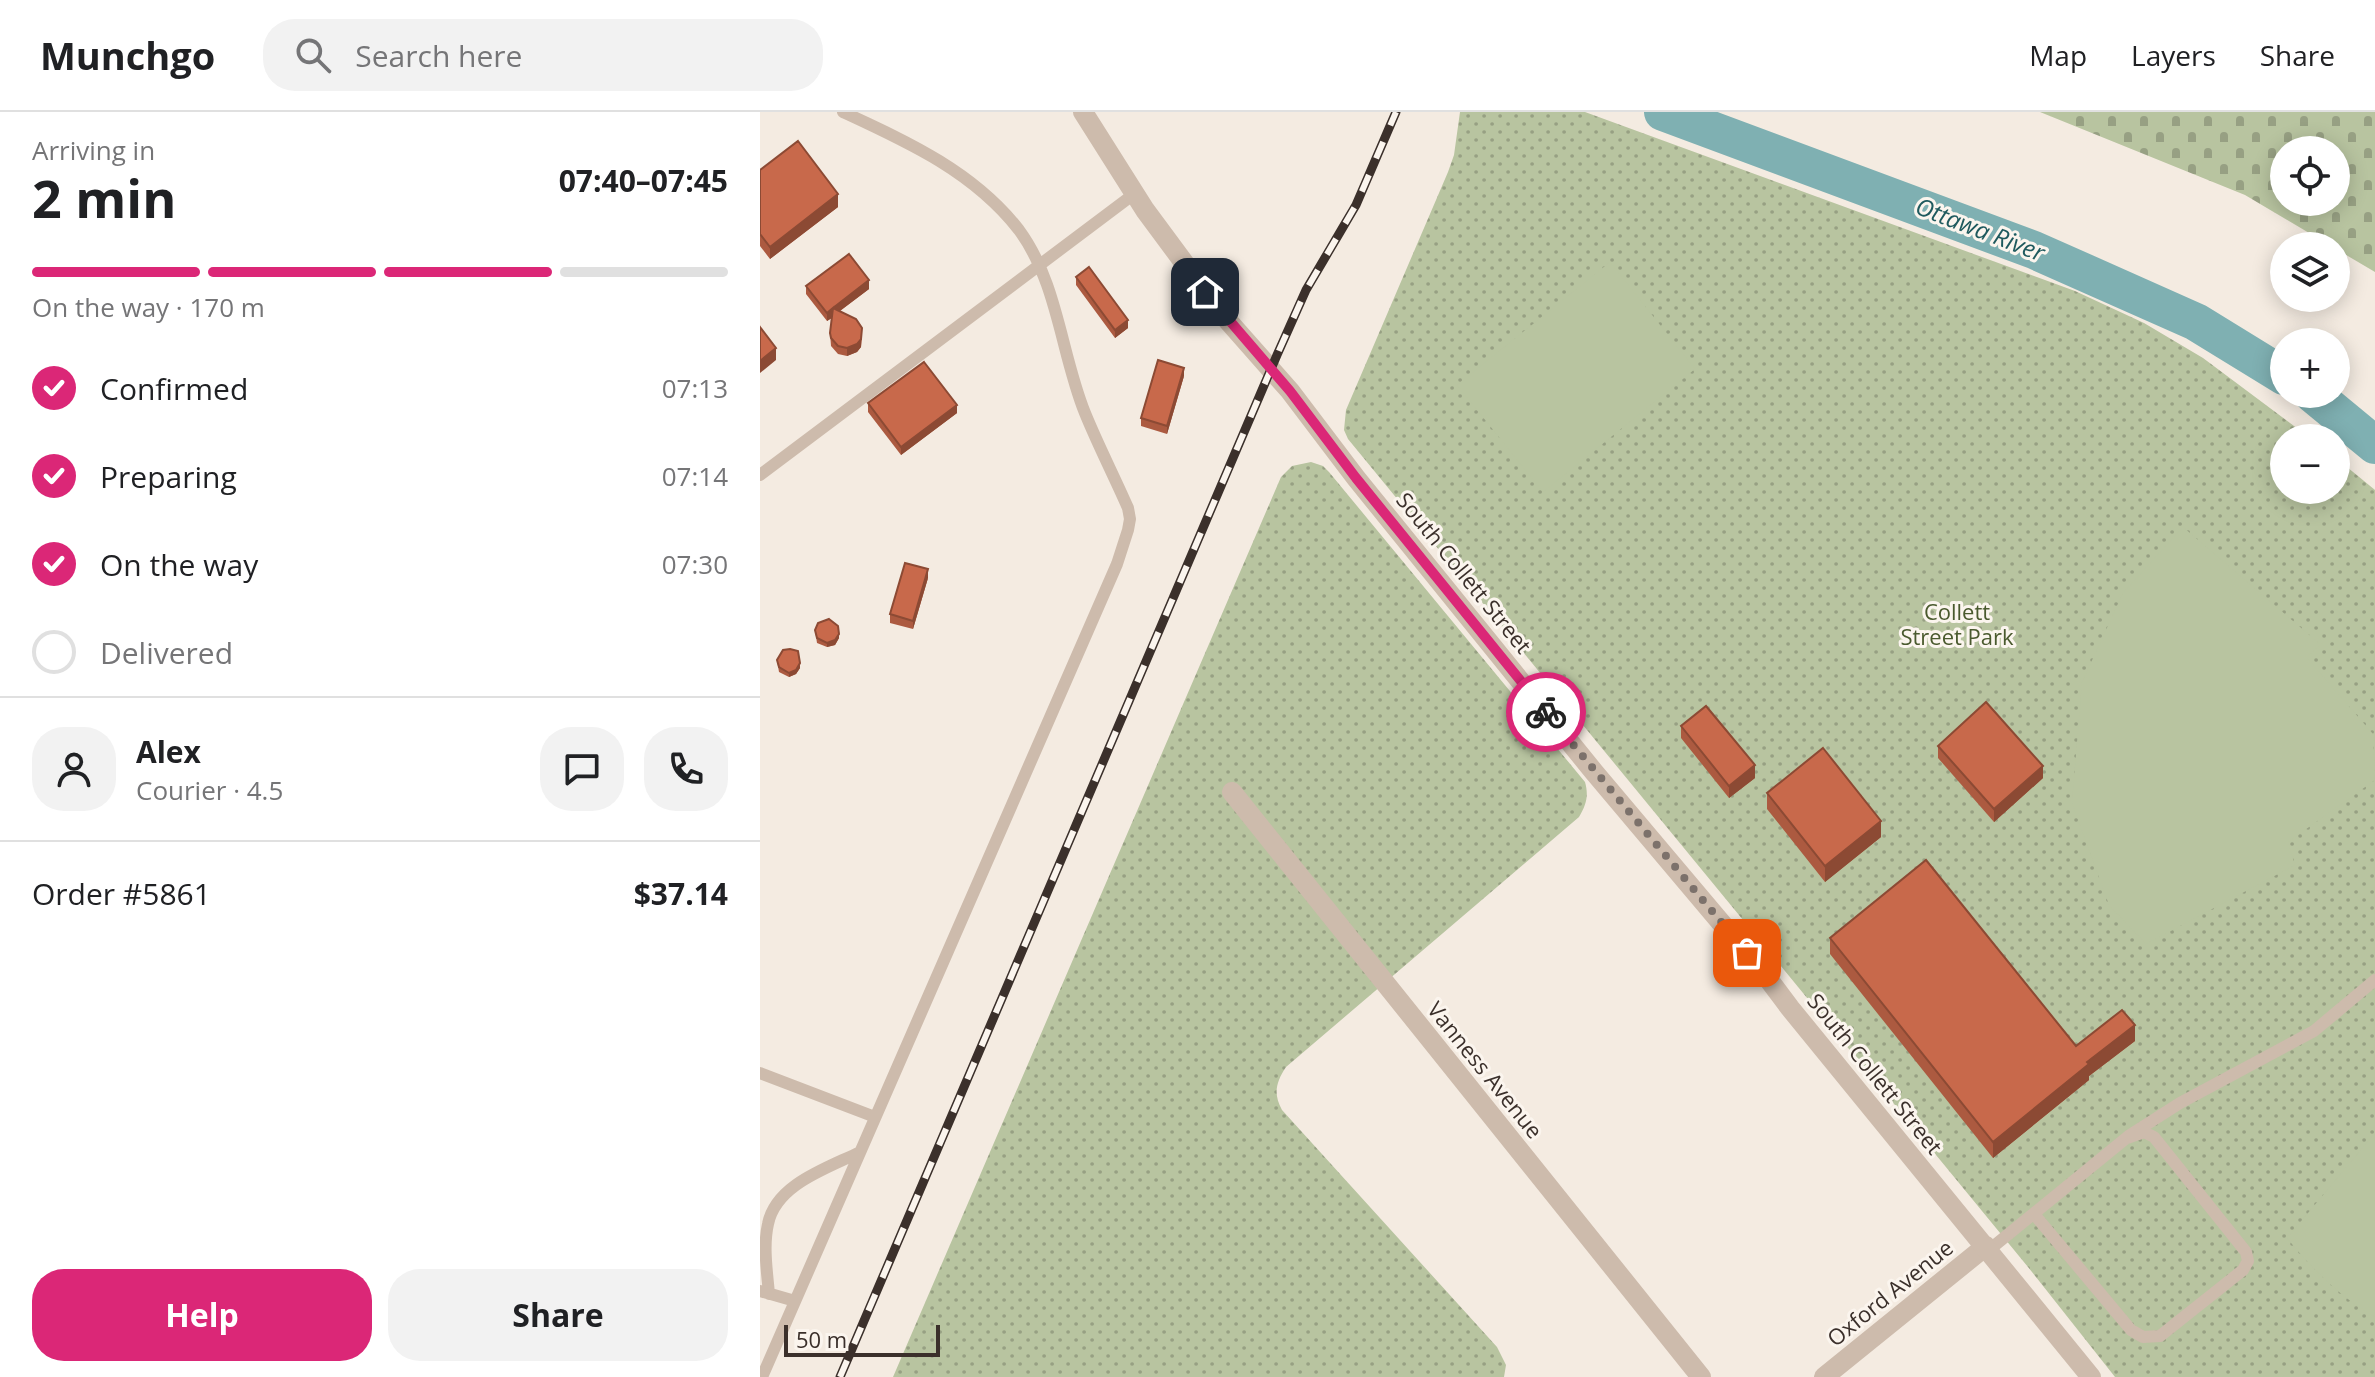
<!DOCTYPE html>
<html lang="en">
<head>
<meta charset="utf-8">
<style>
  body { margin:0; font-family:"Open Sans",sans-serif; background:#f2f2f2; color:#202124; height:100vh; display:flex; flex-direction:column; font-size:30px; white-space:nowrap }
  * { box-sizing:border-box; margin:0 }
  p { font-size:26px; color:#757577 }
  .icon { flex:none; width:44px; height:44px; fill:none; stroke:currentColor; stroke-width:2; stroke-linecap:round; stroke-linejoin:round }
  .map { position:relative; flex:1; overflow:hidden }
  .drawer { display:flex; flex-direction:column; background:#fff; width:760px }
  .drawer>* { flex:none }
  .tools { position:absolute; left:1510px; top:24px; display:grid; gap:16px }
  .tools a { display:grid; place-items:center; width:80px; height:80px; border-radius:50%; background:#fff; box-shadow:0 4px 20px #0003; font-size:40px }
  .scale { position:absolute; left:24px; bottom:20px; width:156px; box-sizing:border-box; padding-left:8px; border:4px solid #3b302b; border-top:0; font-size:22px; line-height:28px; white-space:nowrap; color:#3b302b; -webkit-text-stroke:6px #fbf5ee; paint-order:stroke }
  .pin { position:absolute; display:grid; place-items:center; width:68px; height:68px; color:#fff; margin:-34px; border-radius:16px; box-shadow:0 4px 12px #0006 }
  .courier { position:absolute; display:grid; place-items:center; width:80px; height:80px; margin:-40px; border:6px solid #db2777; border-radius:50%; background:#fff; color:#222; box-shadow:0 2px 10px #0007 }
  .headline em { font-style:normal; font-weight:700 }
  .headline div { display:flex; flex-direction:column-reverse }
  .headline { display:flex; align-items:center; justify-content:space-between; height:136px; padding:0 32px }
  h1 { font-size:52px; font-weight:700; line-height:60px }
  .bar { display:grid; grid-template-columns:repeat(4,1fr); gap:12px 8px; align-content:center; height:96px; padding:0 32px }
  .bar i { height:10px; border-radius:6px; background:#e0e0e0 }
  .bar .active { background:#db2777 }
  .bar p { grid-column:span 4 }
  .line { display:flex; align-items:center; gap:20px; padding:0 32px; border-top:2px solid #e0e0e0 }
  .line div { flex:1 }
  .round { display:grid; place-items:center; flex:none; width:84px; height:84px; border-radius:32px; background:#f2f2f2 }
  ol { padding:0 32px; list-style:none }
  li { display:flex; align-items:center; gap:24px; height:88px }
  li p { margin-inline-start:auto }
  li .icon { padding:8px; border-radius:50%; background:#db2777; color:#fff; stroke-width:4 }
  li:last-child { color:#757577 }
  li i { width:44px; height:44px; border:4px solid #e0e0e0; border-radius:50% }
  .action { display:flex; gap:16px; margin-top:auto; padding:16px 32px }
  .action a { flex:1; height:92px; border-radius:32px; background:#db2777; color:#fff; font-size:32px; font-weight:700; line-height:92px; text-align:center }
  .action a+a { background:#f2f2f2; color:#202124 }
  header { display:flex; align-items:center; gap:48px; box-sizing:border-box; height:112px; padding:0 40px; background:#fff; border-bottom:2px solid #e0e0e0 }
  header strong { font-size:38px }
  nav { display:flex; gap:44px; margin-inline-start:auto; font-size:28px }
  .search { width:560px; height:72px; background:#f2f2f2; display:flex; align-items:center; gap:20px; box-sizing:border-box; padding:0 28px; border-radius:32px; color:#757577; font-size:30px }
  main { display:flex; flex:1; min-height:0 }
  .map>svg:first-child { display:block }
  .grass { fill:url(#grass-dots) }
  .cemetery { fill:url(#cemetery-stones); fill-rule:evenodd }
  .garden { fill:#b8c4a0 }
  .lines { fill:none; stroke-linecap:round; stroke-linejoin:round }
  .river { stroke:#7fb0b2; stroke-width:38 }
  .service { stroke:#cdbbac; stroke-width:12 }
  .minor { stroke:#cdbbac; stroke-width:20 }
  .tertiary { stroke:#cdbbac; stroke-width:20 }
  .rail-casing { stroke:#3b302b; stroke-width:9 }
  .rail { stroke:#fbf5ee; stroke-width:6; stroke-dasharray:18; stroke-linecap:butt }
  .wall { fill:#ac5a40 }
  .shaded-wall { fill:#8c4a34 }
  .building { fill:#c8694b; stroke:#8c4a34; stroke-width:2 }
  .done { stroke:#7c716b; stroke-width:8; stroke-dasharray:0 14.4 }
  .route { stroke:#db2777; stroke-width:10 }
  .labels { text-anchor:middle; stroke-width:6; stroke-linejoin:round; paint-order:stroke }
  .street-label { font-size:22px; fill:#3b302b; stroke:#fbf5ee }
  .park-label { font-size:22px; fill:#4a5a2e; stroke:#fbf5ee }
  .water-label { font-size:24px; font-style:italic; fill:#1f5a5e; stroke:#fbf5ee }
</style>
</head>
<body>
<header>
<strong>Munchgo</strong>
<div class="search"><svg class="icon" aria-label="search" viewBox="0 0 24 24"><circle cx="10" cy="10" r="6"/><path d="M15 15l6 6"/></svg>Search here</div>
<nav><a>Map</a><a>Layers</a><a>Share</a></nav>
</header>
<main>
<section class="drawer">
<div class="headline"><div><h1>2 min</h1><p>Arriving in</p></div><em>07:40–07:45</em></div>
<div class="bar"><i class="active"></i><i class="active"></i><i class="active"></i><i></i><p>On the way · 170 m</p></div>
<ol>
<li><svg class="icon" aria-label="check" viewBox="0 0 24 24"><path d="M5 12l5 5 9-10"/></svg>Confirmed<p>07:13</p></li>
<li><svg class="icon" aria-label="check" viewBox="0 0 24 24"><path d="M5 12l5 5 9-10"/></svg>Preparing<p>07:14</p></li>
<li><svg class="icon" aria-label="check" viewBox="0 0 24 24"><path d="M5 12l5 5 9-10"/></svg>On the way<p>07:30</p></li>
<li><i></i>Delivered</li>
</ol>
<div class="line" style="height:144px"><a class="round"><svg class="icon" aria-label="person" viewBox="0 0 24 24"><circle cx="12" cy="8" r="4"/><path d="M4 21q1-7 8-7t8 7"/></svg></a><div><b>Alex</b><p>Courier · 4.5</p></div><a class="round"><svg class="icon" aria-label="chat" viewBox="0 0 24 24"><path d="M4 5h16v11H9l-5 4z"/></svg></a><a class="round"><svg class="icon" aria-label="phone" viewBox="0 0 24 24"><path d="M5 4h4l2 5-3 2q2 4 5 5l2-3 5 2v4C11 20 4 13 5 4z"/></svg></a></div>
<div class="line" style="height:104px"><div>Order #5861</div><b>$37.14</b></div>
<div class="action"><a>Help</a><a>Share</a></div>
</section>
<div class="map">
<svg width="1615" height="1265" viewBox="0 0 1615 1265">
  <defs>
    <pattern id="grass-dots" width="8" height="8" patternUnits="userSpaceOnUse" patternTransform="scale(2)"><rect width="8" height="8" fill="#b8c4a0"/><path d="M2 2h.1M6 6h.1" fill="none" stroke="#97a083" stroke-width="1.8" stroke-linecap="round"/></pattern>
    <pattern id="cemetery-stones" width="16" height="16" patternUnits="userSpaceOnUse" patternTransform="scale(2)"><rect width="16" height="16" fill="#b8c4a0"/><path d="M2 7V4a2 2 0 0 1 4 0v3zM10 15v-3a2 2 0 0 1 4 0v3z" fill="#97a083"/></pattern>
  </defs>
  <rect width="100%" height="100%" fill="#f4ebe1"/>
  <path class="grass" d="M700,0H825L1315,179L1384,211L1443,246L1550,326H1524V378H1576V346L1615,378V1265H1355L1268,1155L588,327L584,318L586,298L688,60L694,43Z
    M551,350L563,354L569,360L825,670C829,684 826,693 819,705L526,955C516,970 513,982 522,998L737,1235L746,1253L744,1265H133L521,365L532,354Z"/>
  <path class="cemetery" d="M1280,0H1615V160L1576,137V134H1571L1485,83ZM1524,38H1576V90H1524Z"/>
  <path class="garden" d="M850,150L935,257L783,380L697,273Z
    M1423,415L1560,532L1547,546L1613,622L1615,668L1528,730L1535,753L1386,832L1349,793L1312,691L1322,570L1363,481Z
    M1615,1021V1205C1579,1184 1553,1158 1527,1126Z"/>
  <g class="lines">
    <path class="river" d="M903,0L1274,138L1436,210L1524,264
      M1553,282L1615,333"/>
    <path class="service" d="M0,363L374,82
      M0,961L115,1005
      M1274,1102L1371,1218L1383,1225L1400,1224L1483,1158L1488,1149L1486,1140L1394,1025L1384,1020L1367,1026
      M1229,1138L1370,1023L1420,991L1554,919L1615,868
      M0,1179L35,1189
      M9,1182C7,1159 3,1134 8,1112C16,1072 68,1056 100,1040
      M2,1265L357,452L368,418L370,407L368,396C354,364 338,333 325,301C301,242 298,171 259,118C214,60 148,30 83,0"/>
    <path class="minor" d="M472,680L941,1265
      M1064,1265L1226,1134"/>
    <path class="tertiary" d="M323,0L385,98L462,202L530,279L596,366L834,660L1006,864L1030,896L1331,1265"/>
    <defs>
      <path id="rail" d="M80,1265L517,243L546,178L596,93L636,0"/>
    </defs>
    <use href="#rail" class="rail-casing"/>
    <use href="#rail" class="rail"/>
  </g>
  <path class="wall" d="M0,58L78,95L10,147L0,134Z
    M316,165L368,216L355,226L316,173Z
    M46,174L109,177L80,199L102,225L101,235L97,240L87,244L78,242L71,234L70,221L72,206L67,209L46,182Z
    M424,264L407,322L381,314V306Z
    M108,291L197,301L141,343L108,300Z
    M168,466L153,517L130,511V502Z
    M55,518L79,526L75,533L67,535L57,531Z
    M17,548L40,556L36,562L29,565L19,560Z
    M921,614L995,666L969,686L921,626Z
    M1178,634L1283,666L1234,710L1178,646Z
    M1007,681L1121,725L1065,770L1007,697Z
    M1070,826L1316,934L1375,929L1329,964V968L1233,1046L1070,842Z"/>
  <path class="shaded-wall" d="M78,82V95L10,147V135Z
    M109,168V177L73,204V196Z
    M73,196V205L67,209V201Z
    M368,208V216L355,226V218Z
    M102,216L101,235L97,240L87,244V236Z
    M16,236V248L0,261V249Z
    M424,256V264L407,322V314Z
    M197,293V301L141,343V335Z
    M168,457V466L153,517V509Z
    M79,522V526L75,533L67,535V531Z
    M40,551V556L36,562L29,565V561Z
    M995,653V666L969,686V674Z
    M1283,654V666L1234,710V697Z
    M1121,709V725L1065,770V754Z
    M1375,913V929L1329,964V968L1233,1046V1030L1327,950Z"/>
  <path class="building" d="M38,29L78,82L10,135L0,122V58Z
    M89,142L109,168L73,196L96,207L102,216L101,227L97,232L87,236L78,234L71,226L70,221L73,196L67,201L46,174Z
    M329,155L368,208L355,218L316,165Z
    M0,215L16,236L0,249Z
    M398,248L424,256L407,314L381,306Z
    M164,250L197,293L141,335L108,291Z
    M145,451L168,457L153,509L130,502Z
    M69,507L78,514L79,522L75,528L67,531L57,526L55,518L58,511Z
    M30,537L38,539L40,551L36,558L29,561L19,555L17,548L23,538Z
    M1226,590L1283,654L1234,697L1178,634Z
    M946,594L995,653L969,674L921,614Z
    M1063,636L1121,709L1065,754L1007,681Z
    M1166,748L1316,934L1362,898L1375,913L1327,950L1329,952L1233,1030L1070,826Z"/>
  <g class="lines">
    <path class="done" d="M786,600L987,841"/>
    <path class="route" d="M445,180L530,279L596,366L786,600"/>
  </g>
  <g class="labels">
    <g class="street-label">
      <text transform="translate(704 461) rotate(51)" y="8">South Collett Street</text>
      <text transform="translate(725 958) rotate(51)" y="8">Vanness Avenue</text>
      <text transform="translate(1115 962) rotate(51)" y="8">South Collett Street</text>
      <text transform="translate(1130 1181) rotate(-39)" y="8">Oxford Avenue</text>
    </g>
    <g class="park-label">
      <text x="1197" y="508">Collett<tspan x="1197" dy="25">Street Park</tspan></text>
    </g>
    <g class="water-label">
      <text transform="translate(1220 118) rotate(21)" y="8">Ottawa River</text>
    </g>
  </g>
</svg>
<div class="tools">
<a><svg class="icon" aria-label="locate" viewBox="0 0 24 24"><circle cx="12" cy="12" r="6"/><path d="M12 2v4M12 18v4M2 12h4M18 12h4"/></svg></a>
<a><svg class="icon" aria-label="layers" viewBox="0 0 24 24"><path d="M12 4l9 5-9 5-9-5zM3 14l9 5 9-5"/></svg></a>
<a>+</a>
<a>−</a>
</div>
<div class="scale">50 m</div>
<div class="pin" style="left:987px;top:841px;background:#ea580c"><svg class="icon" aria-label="bag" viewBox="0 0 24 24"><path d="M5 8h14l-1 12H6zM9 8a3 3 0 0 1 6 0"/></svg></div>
<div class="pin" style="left:445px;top:180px;background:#1f2937"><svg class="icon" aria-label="home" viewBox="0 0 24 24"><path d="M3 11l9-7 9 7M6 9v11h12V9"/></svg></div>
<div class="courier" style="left:786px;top:600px"><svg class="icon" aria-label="bike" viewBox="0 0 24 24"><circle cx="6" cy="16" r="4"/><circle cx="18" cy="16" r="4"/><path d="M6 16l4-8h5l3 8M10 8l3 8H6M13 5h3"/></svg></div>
</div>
</main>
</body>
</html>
